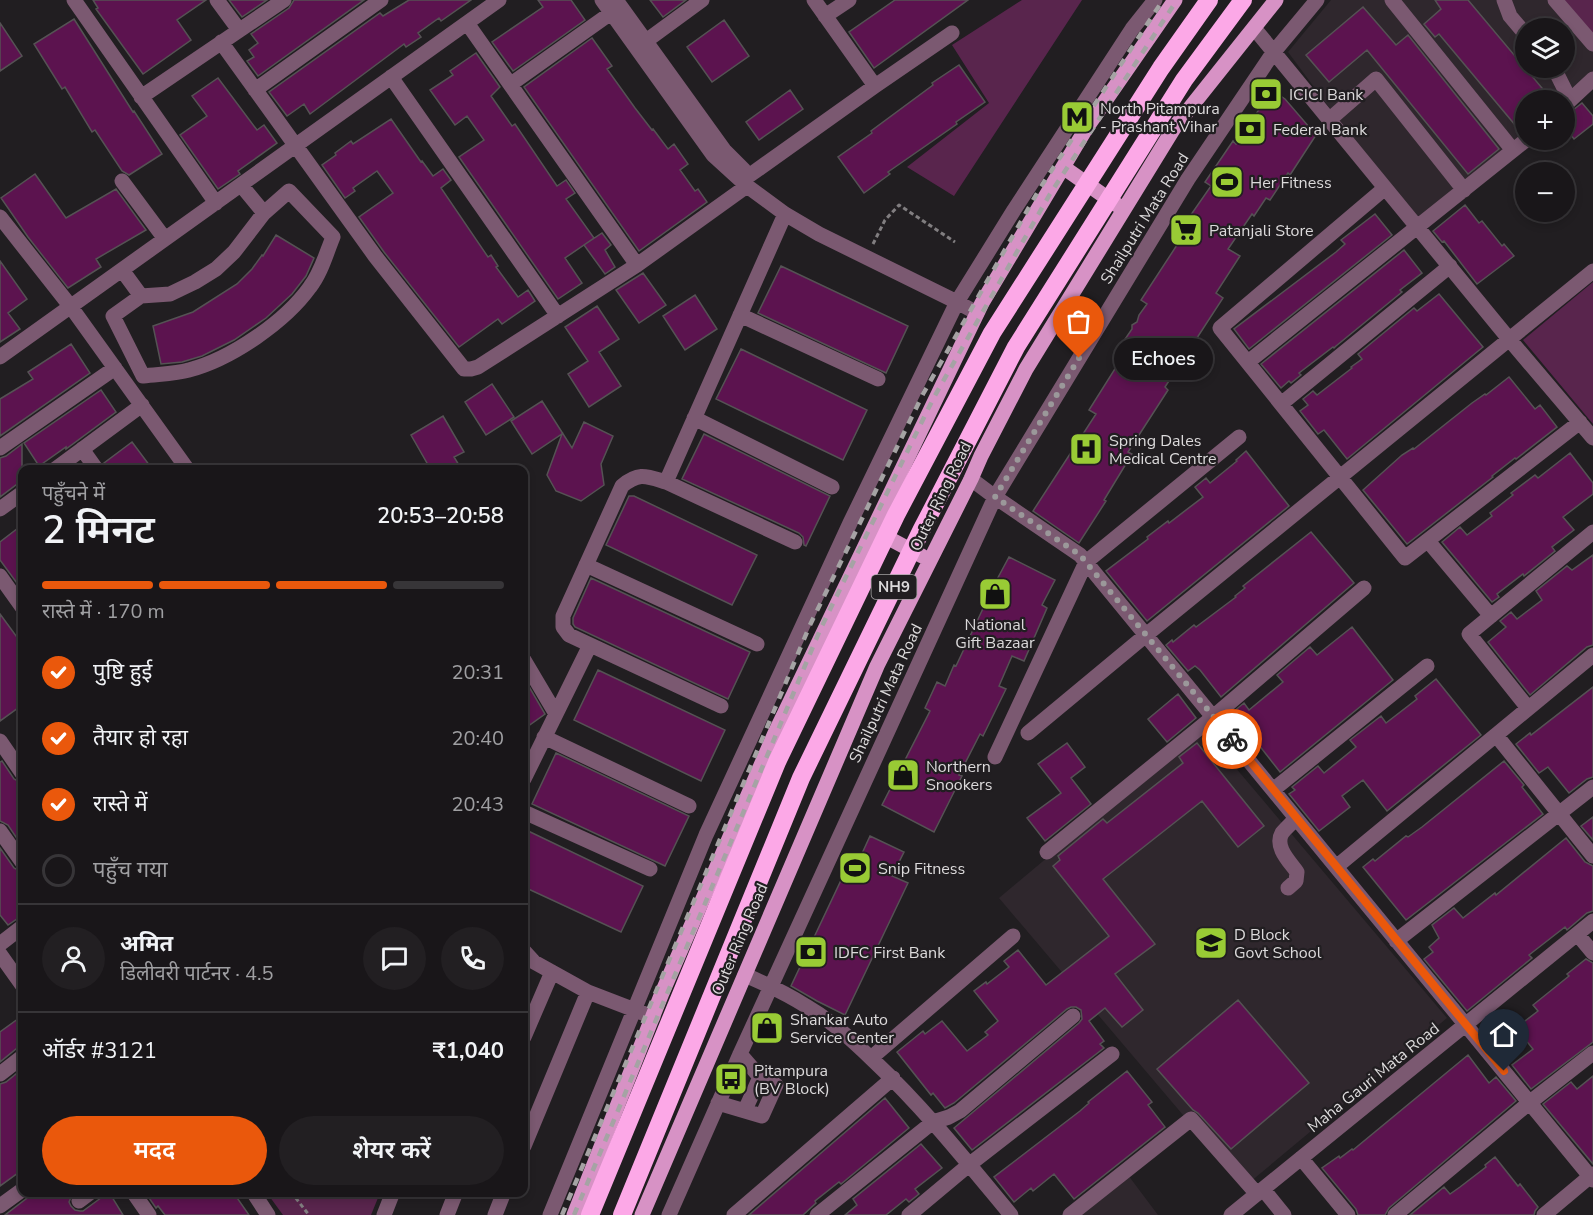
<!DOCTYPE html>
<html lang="hi">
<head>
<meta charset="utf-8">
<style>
  body { margin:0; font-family:"Nunito Sans","Noto Sans Devanagari",sans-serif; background:#221f22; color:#f1f3f6; height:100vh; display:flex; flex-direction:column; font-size:22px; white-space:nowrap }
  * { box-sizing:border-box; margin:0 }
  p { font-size:20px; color:#9f9fa2 }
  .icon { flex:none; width:33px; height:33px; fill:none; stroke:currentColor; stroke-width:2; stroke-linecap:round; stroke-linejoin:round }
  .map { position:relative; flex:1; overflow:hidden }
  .drawer { position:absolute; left:18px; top:465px; width:510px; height:732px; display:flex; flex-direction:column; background:#191619; border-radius:12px; box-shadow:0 3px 9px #0003,0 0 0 2px #373538 }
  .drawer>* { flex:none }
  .buttons { position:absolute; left:1515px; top:18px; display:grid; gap:12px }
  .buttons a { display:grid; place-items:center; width:60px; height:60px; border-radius:50%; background:#191619; box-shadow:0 3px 9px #0003,0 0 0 2px #373538; font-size:30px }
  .pin { position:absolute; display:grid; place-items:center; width:51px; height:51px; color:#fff; margin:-62px -26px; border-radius:50% 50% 50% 0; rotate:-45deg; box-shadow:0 0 6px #0007 }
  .pin .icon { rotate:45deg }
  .courier { position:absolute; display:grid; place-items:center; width:60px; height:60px; margin:-30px; border:4px solid #ea580c; border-radius:50%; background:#fff; color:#222; box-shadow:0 2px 8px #0007 }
  .bubble { position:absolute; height:42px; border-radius:21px; background:#191619; box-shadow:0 3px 9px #0003,0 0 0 2px #373538; font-size:20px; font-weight:600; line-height:42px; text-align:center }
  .overview em { font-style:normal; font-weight:600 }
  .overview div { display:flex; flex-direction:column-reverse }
  .overview { display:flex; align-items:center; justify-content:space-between; height:102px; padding:0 24px }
  h1 { font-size:39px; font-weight:600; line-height:45px }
  .bar { display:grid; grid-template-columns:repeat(4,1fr); gap:9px 6px; align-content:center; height:72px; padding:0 24px }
  .bar i { height:8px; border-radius:4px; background:#373538 }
  .bar .on { background:#ea580c }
  .bar p { grid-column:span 4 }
  .line { display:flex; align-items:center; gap:15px; padding:0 24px; border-top:2px solid #373538 }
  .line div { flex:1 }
  .round { display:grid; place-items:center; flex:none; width:63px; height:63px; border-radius:32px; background:#221f22 }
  ol { padding:0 24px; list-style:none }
  li { display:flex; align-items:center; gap:18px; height:66px }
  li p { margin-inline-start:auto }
  li .icon { padding:6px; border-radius:50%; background:#ea580c; color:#fff; stroke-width:4 }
  li:last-child { color:#9f9fa2 }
  li i { width:33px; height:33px; border:3px solid #373538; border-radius:50% }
  .primary-button { display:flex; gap:12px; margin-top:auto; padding:12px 24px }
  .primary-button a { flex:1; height:69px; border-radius:36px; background:#ea580c; color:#fff; font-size:24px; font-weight:600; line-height:69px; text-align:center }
  .primary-button a+a { background:#221f22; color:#f1f3f6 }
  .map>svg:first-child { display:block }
  .built { fill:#2f272d; fill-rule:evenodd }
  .green { fill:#59254d }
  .building { fill:#5c134f; stroke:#555254; stroke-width:1.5 }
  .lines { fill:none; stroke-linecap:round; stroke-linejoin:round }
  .path { stroke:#817e80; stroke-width:3; stroke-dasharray:4.5 3; stroke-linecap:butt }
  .minor { stroke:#7b5971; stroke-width:15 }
  .major { stroke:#d792c5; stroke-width:15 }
  .rail { stroke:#a5a3a4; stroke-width:4.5; stroke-dasharray:8 8; stroke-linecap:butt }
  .highway-bridge { stroke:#fca8e7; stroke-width:18 }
  .done { stroke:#9b989a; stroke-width:6; stroke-dasharray:0 10.8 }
  .route { stroke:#ea580c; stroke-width:8 }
  .labels { text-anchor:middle; stroke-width:4.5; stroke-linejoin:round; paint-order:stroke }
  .shield { fill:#211e21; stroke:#a4a2a3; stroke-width:1.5 }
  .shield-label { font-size:15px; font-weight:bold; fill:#dcdadb }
  .poi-label { font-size:16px; fill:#dcdadb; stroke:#211e21; text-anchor:start }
  .street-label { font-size:16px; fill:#dcdadb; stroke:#211e21 }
</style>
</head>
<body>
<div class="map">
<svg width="1593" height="1215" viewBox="0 0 1593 1215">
  <rect width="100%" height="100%" fill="#211e21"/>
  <path class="built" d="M1331,0H1550L1593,46V85L1564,100H1526V140L1420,230L1288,52ZM1526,28H1564V68H1526Z
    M1202,728L1447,1018L1244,1187L999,898Z
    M1125,1171L1158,1215H1073Z"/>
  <path class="green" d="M1022,0H1082L954,196L907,167L989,103L952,45Z
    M1555,0H1593V44Z
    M1593,282V424L1523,340Z
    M267,1193H380L371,1215H283Z"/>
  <path class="building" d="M93,0H206L177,20L191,40L143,74L96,9L98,8Z
    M229,0H267L242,17Z
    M294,0H364L258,76L247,61L254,57L249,50L258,43L251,34L289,8Z
    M409,0H471L441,21L439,18L418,33L421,37L406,47L404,44L310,114L304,104L287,116L269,92L380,13L383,16Z
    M538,0H571L585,20L513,71L492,42L543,7Z
    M650,0H686L663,17Z
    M895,0H968L874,68L849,32Z
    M1435,0H1468L1552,100H1526V130L1521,132L1439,34L1435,37L1424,24L1441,9Z
    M1363,7L1396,45L1408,35L1499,149L1468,174L1367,50L1329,82L1306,55Z
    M74,19L133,112L134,111L162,154L129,175L122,171L95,130L92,132L65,87L62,89L34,44Z
    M724,20L749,56L712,82L687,47Z
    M0,23L22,56L0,71Z
    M592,38L612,66L607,69L635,108L652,130L653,129L668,149L674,144L688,164L680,170L695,191L698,189L707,202L639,251L524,87Z
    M476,53L500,87L491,96L512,126L515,124L557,186L566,180L575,193L566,199L594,238L565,258L582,283L558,299L459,157L484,140L467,116L455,125L430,90L453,75L450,71Z
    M959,65L985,102L956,122L957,124L888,172L890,174L864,193L838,157L872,133L871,131L933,85L932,83Z
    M218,78L257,130L264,125L277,143L238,171L240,174L218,189L180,135L207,116L192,96Z
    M790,90L803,109L759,140L746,122Z
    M1272,90L1285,99L1316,135L1290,175L1288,173L1270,200L1266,198L1254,216L1252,214L1228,249L1240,256L1216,293L1223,298L1165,387L1168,390L1128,452L1132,454L1104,500L1106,501L1079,543L1033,511L1096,414L1089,410L1125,353L1119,348L1132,329V325L1137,322L1139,315L1147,304L1141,300L1177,245L1172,242L1211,186L1205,182L1233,141L1236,144Z
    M1582,103L1593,116V124L1574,139L1564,126V117Z
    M391,119L421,162L422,161L433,176L443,169L451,180L441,188L488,257L491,255L498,266L496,267L518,297L528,290L535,301L502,324L498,319L459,347L384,252L359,217L393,193L377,171L353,188L355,191L345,198L322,165L336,155L335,153L351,141L353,144Z
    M35,174L66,218L116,189L146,230L96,259L101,267L68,288L28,237L1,198Z
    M1465,205L1479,223L1482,221L1502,246L1504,244L1514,256L1477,284L1444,241L1442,242L1433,231Z
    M1375,214L1392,235L1249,349L1234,329L1336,252L1345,244L1341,240Z
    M602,233L611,245L605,250L615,267L605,274L584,245Z
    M276,235L314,258L306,276L292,294L266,318L234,340L202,356L182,362L161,364L153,326L193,312L237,284L252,269L262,255L263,256Z
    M1404,250L1422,273L1400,290L1402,292L1336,346L1334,348L1333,347L1299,373L1301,375L1291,383L1289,381L1281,388L1261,364Z
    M0,261L27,299L8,313L20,329L0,342Z
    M781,266L908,326L886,373L758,313Z
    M643,273L666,305L639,323L616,290Z
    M1439,294L1483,347L1347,459L1324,430L1318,434L1300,411L1308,405L1303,399L1313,391L1317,395L1352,368L1351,367L1362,359L1358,354L1414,308L1417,311Z
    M695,295L717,329L685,350L663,316Z
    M597,306L619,339L599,352L621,386L589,407L568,374L588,361L565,327Z
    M71,344L90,373L0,436V399L33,379L28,372Z
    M741,349L867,410L843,460L716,399Z
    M1509,377L1535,409L1540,405L1557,427L1516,459L1515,458L1492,476L1493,477L1407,544L1363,490L1402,455L1413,448L1414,449L1472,403L1485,394L1486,395Z
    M492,384L514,417L486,435L465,402Z
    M101,390L116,412L66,449V447L39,466L24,443Z
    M542,401L572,448L584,422L613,436L601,464L604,485L581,501L556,491L547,475L562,434L532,454L511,421Z
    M443,416L464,452L454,457L462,470H431L411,435Z
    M704,434L830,496L806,546L804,545L803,537L799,533L682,479Z
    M132,442L153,470H107L104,463Z
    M22,444V483L16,485L0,497V458L6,456Z
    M1246,451L1289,506L1147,621L1106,571L1148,539L1147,537L1168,521L1169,523L1203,497L1195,487L1206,478L1210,483L1237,461L1236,460Z
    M1570,453L1593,483V494L1563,517L1574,530L1552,547L1555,551L1524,576L1523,574L1497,594L1499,597L1492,602L1442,542L1460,527L1467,535L1492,516L1490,513L1513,495L1511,493L1535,475L1538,478Z
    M629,496H634L757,555L732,605L606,545Z
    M22,525V590L0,560V542Z
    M1311,532L1354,583L1221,697L1200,670L1195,666L1188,671L1166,645L1172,640L1173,642L1194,625L1196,627L1236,597L1235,596L1245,588L1243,586Z
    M1593,555V645L1587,647L1530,695L1488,642L1506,627L1500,621L1511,612L1517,619L1542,600L1536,591L1567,566L1572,570Z
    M1009,557L1055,580L1042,605L1047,608L1024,661L1012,656L999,686L1006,689L983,736L980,734L959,775L962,776L934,832L882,805L930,711L925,708L937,682L945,686L954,665L956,666L994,585Z
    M591,578L750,652L728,699L575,627L573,624V618Z
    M0,614L22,644V705L0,721Z
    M1352,627L1393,680L1280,772L1233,712L1244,703L1249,710L1283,682L1277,675L1310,647L1317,655Z
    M598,670L725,730L701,781L574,720Z
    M524,678L545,714L524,729Z
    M1436,679L1481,735L1387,811L1363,780L1342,796L1350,807L1319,831L1289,794L1295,790L1292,787L1318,766L1324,773L1356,747L1350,740L1381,716L1386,723L1417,699L1415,696Z
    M1593,687V777L1587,779L1569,793L1548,767L1539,773L1516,744L1530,733L1531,735Z
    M1178,694L1196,718L1167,742L1148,719Z
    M1067,743L1085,767L1071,778L1091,804L1045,841L1027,818L1061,793L1038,764Z
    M1197,743L1264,826L1238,847L1202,801L1103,879L1155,944L1115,974L1143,1010L1122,1027L1105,1008L1089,1021L1104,1041L1100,1044L1104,1048L972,1150L954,1128L1079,1023L1082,1019L1081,1010L1076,1007H1071L1067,1009L954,1103L945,1108L933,1093L931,1095L897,1052L923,1031L925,1034L942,1021L967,1051L988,1035L985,1032L998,1021L974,991L986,982L987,984L1009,967L1004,961L1018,950L1046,985L1109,936L1053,866L1060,860L1058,856L1103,819L1107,823L1183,763L1179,757Z
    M556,753L689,816L665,866L532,804Z
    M2,761L14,779L22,783V846L8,825L0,821V762Z
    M1504,761L1524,785L1522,787L1543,814L1406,920L1363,867L1373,859L1375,861L1406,836L1408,837L1422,827Z
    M1593,817V840L1581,826Z
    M524,829L643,886L621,932L524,887Z
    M870,836L904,852L892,876L908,883L845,1015L817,1001L791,986L852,857L859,860Z
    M1566,838L1585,862L1593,866V911L1587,913L1567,930L1565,927L1529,955L1532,958L1467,1011L1424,959L1433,952L1429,947L1439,938L1432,925L1454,908L1463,918L1495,893L1496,895Z
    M0,848L14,868L22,872V917L17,919L8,925L0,915Z
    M1586,959L1593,963V1042L1531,1089L1512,1065L1533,1049L1516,1028L1538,1011L1533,1005L1569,976L1567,974Z
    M1238,1000L1309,1083L1231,1149L1198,1113L1193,1110L1157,1069Z
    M22,1016V1047L16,1049L0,1062V1032Z
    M1468,1055L1489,1083L1496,1077L1516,1101L1389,1208L1385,1215H1358L1356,1209L1322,1168L1339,1156L1340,1158L1352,1149L1353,1150Z
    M22,1069V1170L0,1186V1084L6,1082Z
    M1127,1071L1152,1102L1148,1105L1165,1127L1074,1199L1054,1174L1033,1191L1031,1188L1014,1202L994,1177L1080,1111L1089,1103L1088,1102Z
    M1593,1076V1164L1543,1104L1571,1082L1577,1089Z
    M885,1098L909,1128L841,1184L839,1182L815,1201L816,1203L803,1215H749Z
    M921,1144L942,1168L915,1189L919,1194L909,1202L906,1199L886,1215H845L857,1205L853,1199Z
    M1495,1157L1518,1186L1520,1184L1538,1207L1535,1211L1534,1215H1410L1444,1187L1450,1194L1460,1187L1486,1167L1485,1165Z
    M35,1192H70L72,1195L69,1202L71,1206L75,1210L80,1211H83L109,1192L123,1215H5Z
    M145,1192H233L249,1215H165L158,1206L156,1208Z"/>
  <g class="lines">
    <path class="path" d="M873,244L885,220L899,205L955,242
      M291,1192L309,1215"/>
    <path class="minor" d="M74,0L216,203
      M217,0L239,30
      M602,0L713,155L747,186L785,214L819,234L957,302L977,313
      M616,0L724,150L744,170
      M814,0L875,86
      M1392,0L1512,149
      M1504,0L1510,16L1526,35
      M1555,0L1593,44
      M825,16L849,0
      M467,23L637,265
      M1254,28L1509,339L1593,438
      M646,41L702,0
      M221,42L375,256L464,369H471L478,367L637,265L747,186
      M1552,68L1557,74L1570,100
      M391,77L558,316
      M511,84L611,13
      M255,90L381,0
      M141,97L284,0
      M1564,106L1593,79
      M1329,120L1376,79L1464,190
      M750,175L875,86L952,33
      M122,181L165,239
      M241,185L264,213
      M1385,188L1220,328L1405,558L1580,422
      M289,191L333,237C326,254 321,273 310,287C285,322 231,359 189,370C175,374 158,374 143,376L113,316L141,296L170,294L195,282L216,269L234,252L264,213Z
      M0,217L71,307L188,470
      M122,270L141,296
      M740,315L878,379
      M0,357L499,0
      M1248,362L1526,140
      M1281,404L1450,266
      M694,418L832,487
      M0,448L115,368
      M82,449L97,470
      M54,470L142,405
      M971,479L995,497L1080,555L1593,1180
      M666,482L785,214
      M0,509L22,493
      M1428,541L1491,616
      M586,565L757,644
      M0,576L22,607
      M524,660L556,714
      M721,706L569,635L563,627V616L622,486C639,472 646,476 666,482L795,542
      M1528,708L1469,634L1593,532
      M1028,733L1146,635L1593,271
      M1496,735L1593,856
      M544,737L689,806
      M0,741L22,773
      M995,757L1086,562L1239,437
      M524,779L590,645
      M1273,790L1427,666
      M524,812L650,869
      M0,831L22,862
      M1047,852L1213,717L1364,588
      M1336,867L1593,655
      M1288,888L1296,881L1297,872C1290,862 1274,847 1282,833C1286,828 1292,823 1296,818
      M1578,935L1593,953
      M1396,941L1593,787
      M0,944L22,927
      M524,951L534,962L588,992L653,1017
      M0,954L22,985
      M745,975C766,984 787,994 806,1006C832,1021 853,1041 874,1061C924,1108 967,1162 1011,1215
      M524,1037L552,972
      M871,1058L1013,936
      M0,1074L22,1057
      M718,1103L762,1116L776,1085L760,1077L740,1054
      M745,1110L760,1077
      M524,1146L588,992
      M1301,1158L1348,1215
      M1263,1189L1284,1215
      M133,1192L149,1215
      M253,1192L268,1215
      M79,1201L91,1192
      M0,1206L22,1190
      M384,1215L393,1192
      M447,1215L456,1192
      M495,1215L504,1192
      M550,1215L706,835L850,523L957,302L1014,210L1132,29L1155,0
      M669,1215L740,1054L995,497L1188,179L1273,53L1317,0
      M734,1215L893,1078
      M817,1215L933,1122L949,1117L960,1111L1073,1016
      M909,1215L970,1164L1112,1054
      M1070,1215L1191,1119L1257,1194
      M1231,1215L1593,921
      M1395,1215L1529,1103L1593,1053
      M1544,1215L1593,1174"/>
    <path class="major" d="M1063,167L1117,205
      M877,532L922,556
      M574,1215L662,993L775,733L982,303L1087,127L1175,0
      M642,1215L877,666L971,479L981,456L1026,369L1174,128L1276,0"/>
    <path class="rail" d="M562,1215L810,625L923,394L1040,188L1163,0
      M574,1215L820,630L933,399L1050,194L1177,0"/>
    <path class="highway-bridge" d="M590,1215L777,762L896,515L992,333L1161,68L1209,0
      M622,1215L801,778L921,531L1016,347L1184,80L1243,0"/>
  </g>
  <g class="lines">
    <path class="done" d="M1079,358L995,497L1080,555L1232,739"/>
    <path class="route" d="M1232,739L1504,1071"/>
  </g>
  <defs>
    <symbol id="bank-square" viewBox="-11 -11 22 22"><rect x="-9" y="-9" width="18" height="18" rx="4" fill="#99cb35" stroke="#211e21"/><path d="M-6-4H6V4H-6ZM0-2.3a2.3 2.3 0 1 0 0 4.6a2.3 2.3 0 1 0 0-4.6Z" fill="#111"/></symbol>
    <symbol id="metro-square" viewBox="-11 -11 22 22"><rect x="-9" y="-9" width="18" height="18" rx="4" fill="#99cb35" stroke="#211e21"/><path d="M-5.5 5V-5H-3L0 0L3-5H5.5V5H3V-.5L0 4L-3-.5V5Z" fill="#111"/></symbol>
    <symbol id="stadium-square" viewBox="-11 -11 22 22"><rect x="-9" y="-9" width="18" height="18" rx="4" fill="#99cb35" stroke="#211e21"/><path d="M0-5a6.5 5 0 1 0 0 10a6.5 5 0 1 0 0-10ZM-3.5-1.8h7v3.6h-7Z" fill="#111"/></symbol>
    <symbol id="supermarket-square" viewBox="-11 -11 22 22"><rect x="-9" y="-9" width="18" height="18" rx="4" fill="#99cb35" stroke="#211e21"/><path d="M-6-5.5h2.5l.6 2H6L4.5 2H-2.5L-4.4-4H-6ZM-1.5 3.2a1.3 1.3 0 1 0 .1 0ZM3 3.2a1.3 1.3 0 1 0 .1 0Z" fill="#111"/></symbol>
    <symbol id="hospital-square" viewBox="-11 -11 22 22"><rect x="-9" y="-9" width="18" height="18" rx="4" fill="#99cb35" stroke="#211e21"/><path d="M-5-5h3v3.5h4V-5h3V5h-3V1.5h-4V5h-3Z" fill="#111"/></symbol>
    <symbol id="shop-square" viewBox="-11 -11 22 22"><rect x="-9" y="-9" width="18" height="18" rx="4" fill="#99cb35" stroke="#211e21"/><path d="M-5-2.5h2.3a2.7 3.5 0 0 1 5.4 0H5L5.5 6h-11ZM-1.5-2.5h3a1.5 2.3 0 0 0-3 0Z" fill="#111"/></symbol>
    <symbol id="school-square" viewBox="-11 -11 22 22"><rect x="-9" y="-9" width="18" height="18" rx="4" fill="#99cb35" stroke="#211e21"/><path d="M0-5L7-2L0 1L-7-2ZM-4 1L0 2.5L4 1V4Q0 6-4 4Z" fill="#111"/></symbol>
    <symbol id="bus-square" viewBox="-11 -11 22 22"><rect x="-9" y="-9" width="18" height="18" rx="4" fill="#99cb35" stroke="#211e21"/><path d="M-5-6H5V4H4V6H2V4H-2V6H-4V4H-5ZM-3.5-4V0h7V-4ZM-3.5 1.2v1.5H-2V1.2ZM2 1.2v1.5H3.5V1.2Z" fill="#111"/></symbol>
  </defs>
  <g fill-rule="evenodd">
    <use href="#bank-square" x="1247" y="75" width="38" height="38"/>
    <use href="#metro-square" x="1058" y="98" width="38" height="38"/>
    <use href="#bank-square" x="1231" y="110" width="38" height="38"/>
    <use href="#stadium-square" x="1208" y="163" width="38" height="38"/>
    <use href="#supermarket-square" x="1167" y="211" width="38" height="38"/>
    <use href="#hospital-square" x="1067" y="430" width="38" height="38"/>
    <use href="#shop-square" x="976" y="575" width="38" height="38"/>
    <use href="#shop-square" x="884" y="756" width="38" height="38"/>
    <use href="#stadium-square" x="836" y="849" width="38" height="38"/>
    <use href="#school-square" x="1192" y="924" width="38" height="38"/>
    <use href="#bank-square" x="792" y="933" width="38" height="38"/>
    <use href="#shop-square" x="748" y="1009" width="38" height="38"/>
    <use href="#bus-square" x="712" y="1060" width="38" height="38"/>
  </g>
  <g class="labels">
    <rect class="shield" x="871.5" y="575" width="45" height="24" rx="4.5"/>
    <g class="shield-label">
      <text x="894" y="592">NH9</text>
    </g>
    <g class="poi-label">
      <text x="1289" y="100">ICICI Bank</text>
      <text x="1100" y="114">North Pitampura<tspan x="1100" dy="18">- Prashant Vihar</tspan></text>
      <text x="1273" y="135">Federal Bank</text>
      <text x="1250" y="188">Her Fitness</text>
      <text x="1209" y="236">Patanjali Store</text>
      <text x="1109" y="446">Spring Dales<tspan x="1109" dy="18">Medical Centre</tspan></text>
      <text x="995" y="630" text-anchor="middle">National<tspan x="995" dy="18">Gift Bazaar</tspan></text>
      <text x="926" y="772">Northern<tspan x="926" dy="18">Snookers</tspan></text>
      <text x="878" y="874">Snip Fitness</text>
      <text x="1234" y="940">D Block<tspan x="1234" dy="18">Govt School</tspan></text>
      <text x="834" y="958">IDFC First Bank</text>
      <text x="790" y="1025">Shankar Auto<tspan x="790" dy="18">Service Center</tspan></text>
      <text x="754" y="1076">Pitampura<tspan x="754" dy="18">(BV Block)</tspan></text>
    </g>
    <g class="street-label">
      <text transform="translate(1144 218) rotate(-58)" y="6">Shailputri Mata Road</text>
      <text transform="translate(940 496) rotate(-64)" y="6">Outer Ring Road</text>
      <text transform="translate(885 693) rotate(-65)" y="6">Shailputri Mata Road</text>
      <text transform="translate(739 939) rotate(-67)" y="6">Outer Ring Road</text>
      <text transform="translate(1373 1077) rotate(-39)" y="6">Maha Gauri Mata Road</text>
    </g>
  </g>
</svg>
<div class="buttons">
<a><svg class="icon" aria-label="layers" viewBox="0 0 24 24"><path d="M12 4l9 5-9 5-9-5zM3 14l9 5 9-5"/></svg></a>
<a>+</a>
<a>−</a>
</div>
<div class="pin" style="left:1079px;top:358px;background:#ea580c"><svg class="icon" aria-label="bag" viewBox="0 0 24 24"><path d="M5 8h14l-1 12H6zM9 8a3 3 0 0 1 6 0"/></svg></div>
<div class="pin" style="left:1504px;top:1071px;background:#1f2937"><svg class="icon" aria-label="home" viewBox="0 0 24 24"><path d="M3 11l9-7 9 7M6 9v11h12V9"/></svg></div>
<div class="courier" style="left:1232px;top:739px"><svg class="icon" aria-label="bike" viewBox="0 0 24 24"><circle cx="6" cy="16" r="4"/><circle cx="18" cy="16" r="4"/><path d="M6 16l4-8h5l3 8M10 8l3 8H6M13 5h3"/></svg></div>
<div class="bubble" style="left:1114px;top:338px;width:99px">Echoes</div>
<section class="drawer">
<div class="overview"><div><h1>2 मिनट</h1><p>पहुँचने में</p></div><em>20:53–20:58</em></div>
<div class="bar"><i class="on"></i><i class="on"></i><i class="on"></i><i></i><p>रास्ते में · 170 m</p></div>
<ol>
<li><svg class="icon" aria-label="check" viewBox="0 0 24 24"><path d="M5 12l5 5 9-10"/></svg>पुष्टि हुई<p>20:31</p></li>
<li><svg class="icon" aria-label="check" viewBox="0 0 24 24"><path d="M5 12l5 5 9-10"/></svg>तैयार हो रहा<p>20:40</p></li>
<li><svg class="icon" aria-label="check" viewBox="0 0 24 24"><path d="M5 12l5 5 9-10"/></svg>रास्ते में<p>20:43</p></li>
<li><i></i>पहुँच गया</li>
</ol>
<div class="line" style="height:108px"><a class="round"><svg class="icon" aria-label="person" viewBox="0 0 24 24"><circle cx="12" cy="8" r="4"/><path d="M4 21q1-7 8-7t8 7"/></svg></a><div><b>अमित</b><p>डिलीवरी पार्टनर · 4.5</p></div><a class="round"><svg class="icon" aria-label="chat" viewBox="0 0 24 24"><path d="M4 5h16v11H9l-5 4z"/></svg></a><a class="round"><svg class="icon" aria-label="phone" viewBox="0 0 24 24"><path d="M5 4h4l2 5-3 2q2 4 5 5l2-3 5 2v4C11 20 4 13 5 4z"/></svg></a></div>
<div class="line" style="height:78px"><div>ऑर्डर #3121</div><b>₹1,040</b></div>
<div class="primary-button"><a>मदद</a><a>शेयर करें</a></div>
</section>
</div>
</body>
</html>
